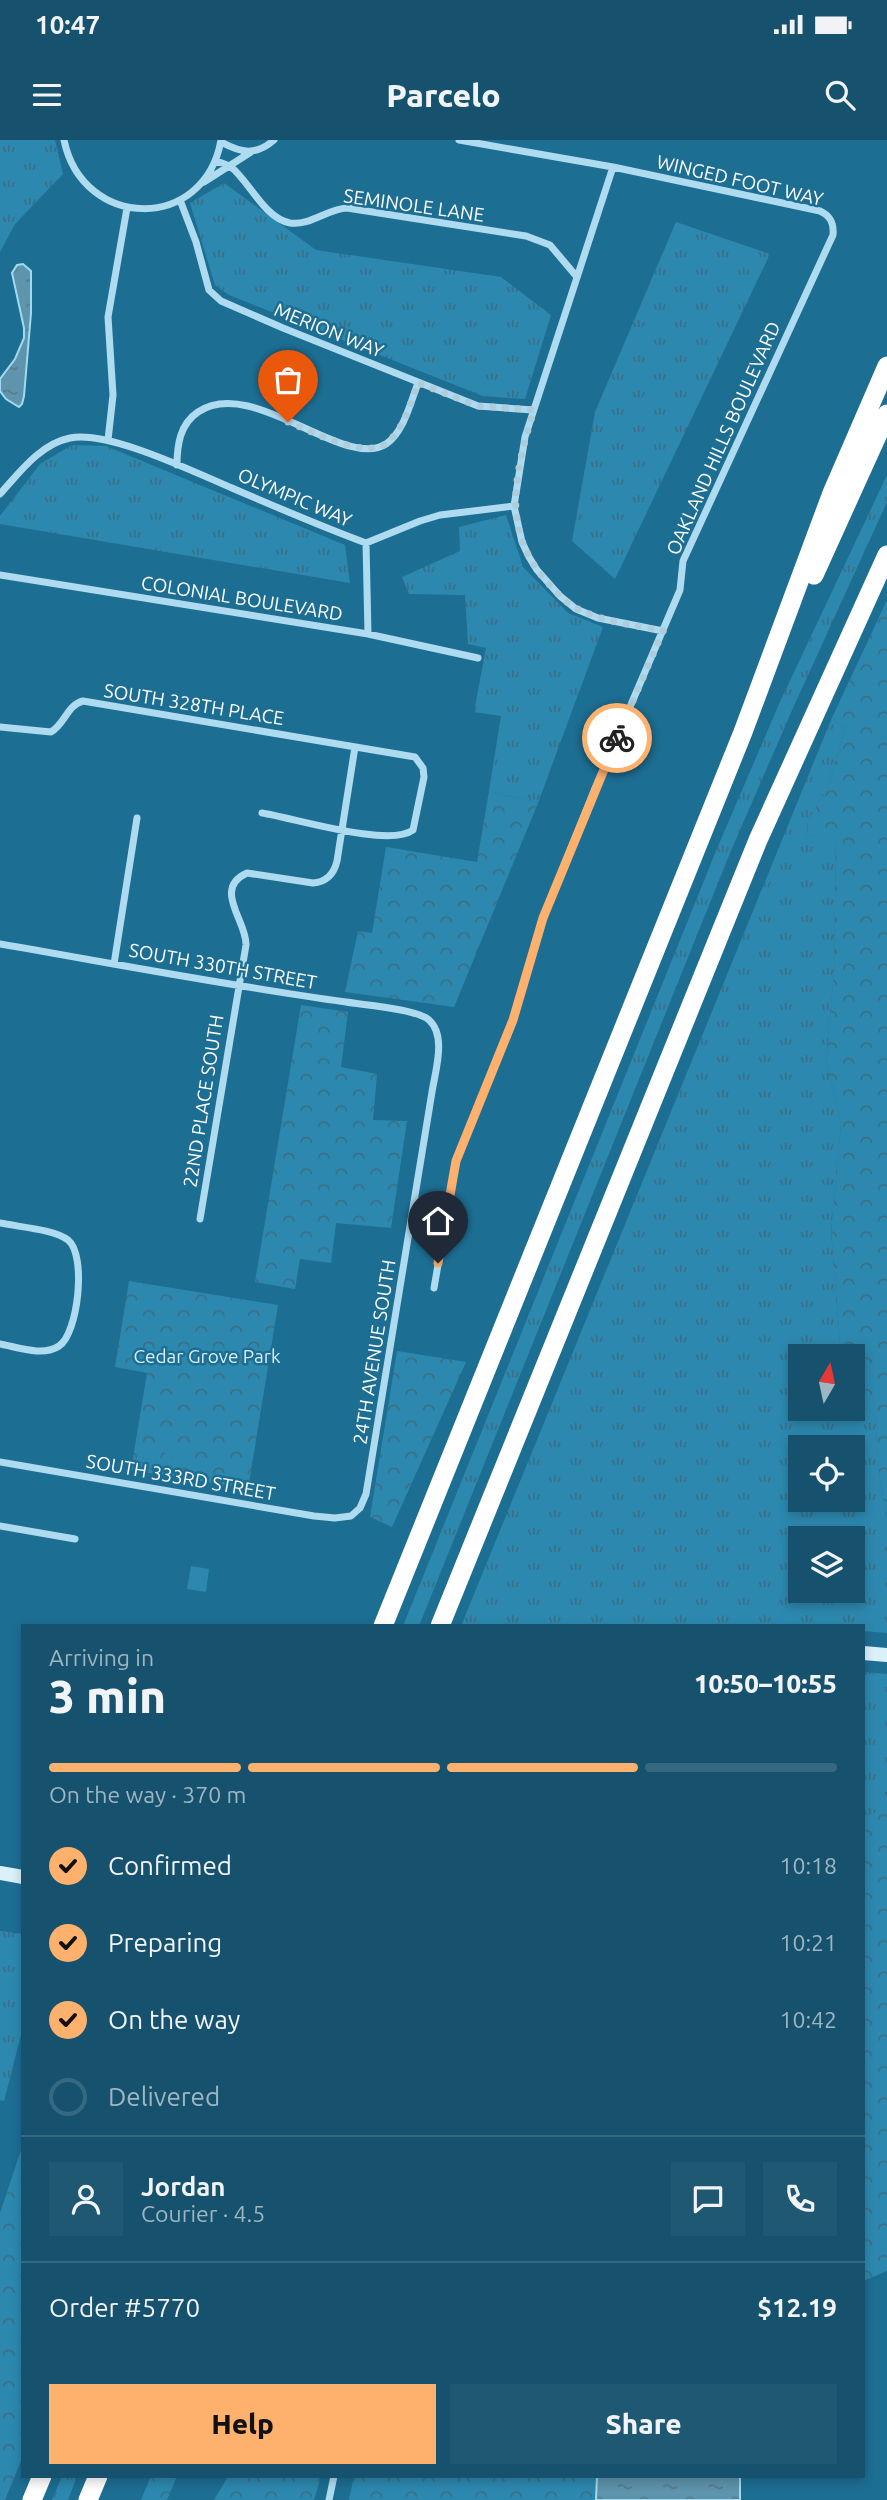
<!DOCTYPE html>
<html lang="en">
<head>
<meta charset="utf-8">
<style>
  body { margin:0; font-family:Ubuntu,sans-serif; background:#1f5873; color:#f1f3f6; height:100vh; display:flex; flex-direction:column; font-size:26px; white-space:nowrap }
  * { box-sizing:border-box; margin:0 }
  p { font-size:23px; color:#9eb6c2 }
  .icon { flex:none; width:38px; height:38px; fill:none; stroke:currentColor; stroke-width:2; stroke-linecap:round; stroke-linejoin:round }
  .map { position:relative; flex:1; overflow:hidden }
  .sheet { position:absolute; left:21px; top:1484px; width:844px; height:854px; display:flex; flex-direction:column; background:#16526e; border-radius:0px; box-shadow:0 4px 10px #0003 }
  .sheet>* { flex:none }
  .needle { width:46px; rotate:9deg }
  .controls { position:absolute; left:788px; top:1204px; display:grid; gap:14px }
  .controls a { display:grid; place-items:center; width:77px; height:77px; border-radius:0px; background:#16526e; box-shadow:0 4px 10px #0003; font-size:35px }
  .pin { position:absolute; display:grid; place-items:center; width:60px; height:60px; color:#fff; margin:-72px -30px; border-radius:50% 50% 50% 0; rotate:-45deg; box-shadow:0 0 7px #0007 }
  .pin .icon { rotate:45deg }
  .courier { position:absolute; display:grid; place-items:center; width:70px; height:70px; margin:-35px; border:5px solid #feb06d; border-radius:50%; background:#fff; color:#222; box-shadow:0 2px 9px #0007 }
  .summary em { font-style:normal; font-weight:800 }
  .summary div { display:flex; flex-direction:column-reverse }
  .summary { display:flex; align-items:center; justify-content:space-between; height:119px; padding:0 28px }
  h1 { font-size:46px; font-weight:800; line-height:52px }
  .bar { display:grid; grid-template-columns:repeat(4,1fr); gap:10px 7px; align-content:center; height:84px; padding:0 28px }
  .bar i { height:9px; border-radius:5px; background:#356981 }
  .bar .active { background:#feb06d }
  .bar p { grid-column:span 4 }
  .line { display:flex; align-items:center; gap:18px; padding:0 28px; border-top:2px solid #356981 }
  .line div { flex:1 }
  .round { display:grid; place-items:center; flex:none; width:74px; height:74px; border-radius:0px; background:#1f5873 }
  ol { padding:0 28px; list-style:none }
  li { display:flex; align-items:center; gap:21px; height:77px }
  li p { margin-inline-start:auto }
  li .icon { padding:7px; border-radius:50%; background:#feb06d; color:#111; stroke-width:4 }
  li:last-child { color:#9eb6c2 }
  li i { width:38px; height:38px; border:4px solid #356981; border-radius:50% }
  .primary-button { display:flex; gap:14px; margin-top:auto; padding:14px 28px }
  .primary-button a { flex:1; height:80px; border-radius:0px; background:#feb06d; color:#111; font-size:28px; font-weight:800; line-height:80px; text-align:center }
  .primary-button a+a { background:#1f5873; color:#f1f3f6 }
  .status { display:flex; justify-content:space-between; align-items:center; height:49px; padding:0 35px; background:#16526e; direction:ltr }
  .status svg { height:19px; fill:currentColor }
  header { display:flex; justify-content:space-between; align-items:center; height:91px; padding:0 28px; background:#16526e; font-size:32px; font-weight:800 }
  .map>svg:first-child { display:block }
  .grass { fill:url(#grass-tufts); fill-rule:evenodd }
  .forest { fill:url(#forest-crowns) }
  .garden { fill:#2d88af }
  .water { fill:url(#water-ripples); stroke:#a1daf0; stroke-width:2 }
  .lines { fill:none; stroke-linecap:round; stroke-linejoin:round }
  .street { stroke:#aedbef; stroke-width:7 }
  .secondary { stroke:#dbf1fa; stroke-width:14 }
  .highway { stroke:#fff; stroke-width:19 }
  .done { stroke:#b0ccd9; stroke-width:7; stroke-dasharray:0 12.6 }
  .route { stroke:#feb06d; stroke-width:9 }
  .labels { text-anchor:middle; stroke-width:5; stroke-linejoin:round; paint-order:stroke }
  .street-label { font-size:19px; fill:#fff; stroke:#1d6e93 }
  .park-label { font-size:19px; fill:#d4effa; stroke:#1d6e93 }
</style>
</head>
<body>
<div class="status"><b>10:47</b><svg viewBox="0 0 49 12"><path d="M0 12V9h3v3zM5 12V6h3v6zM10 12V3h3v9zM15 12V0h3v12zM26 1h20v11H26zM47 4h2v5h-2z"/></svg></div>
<header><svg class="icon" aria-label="menu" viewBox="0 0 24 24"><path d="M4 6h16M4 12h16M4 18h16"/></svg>Parcelo<svg class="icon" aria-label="search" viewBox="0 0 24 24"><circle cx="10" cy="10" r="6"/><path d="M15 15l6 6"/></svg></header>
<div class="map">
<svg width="887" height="2360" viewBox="0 0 887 2360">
  <defs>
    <pattern id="grass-tufts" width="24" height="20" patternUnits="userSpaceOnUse" patternTransform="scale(1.75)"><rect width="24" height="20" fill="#2d88af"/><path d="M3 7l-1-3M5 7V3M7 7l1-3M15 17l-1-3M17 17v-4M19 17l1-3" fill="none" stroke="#397087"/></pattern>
    <pattern id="forest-crowns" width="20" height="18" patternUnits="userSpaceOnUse" patternTransform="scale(1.75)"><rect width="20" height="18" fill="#2d88af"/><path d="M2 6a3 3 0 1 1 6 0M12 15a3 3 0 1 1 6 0" fill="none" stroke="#397087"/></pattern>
    <pattern id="water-ripples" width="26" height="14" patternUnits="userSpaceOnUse" patternTransform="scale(1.75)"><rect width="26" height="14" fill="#5e94ac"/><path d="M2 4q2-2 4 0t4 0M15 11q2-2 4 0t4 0" fill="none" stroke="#587b8a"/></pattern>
  </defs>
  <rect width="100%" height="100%" fill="#1d6e93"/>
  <path class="grass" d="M0,0H55L63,34L15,84L0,112Z
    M224,43L316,110L501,137L551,175L525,259L483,256L229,155L215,145L190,63Z
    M676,82L770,114L615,439L572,401L595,272Z
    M72,305L106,306L345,405L350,443L0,384V376L40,324Z
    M887,335V362L793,568L730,713L419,1486H403L716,711L779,564Z
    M506,375L523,427L568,473L603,487L538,663L489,651L501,576L474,572L486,508L468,504L465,455L409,454L402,437L460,411L459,387Z
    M831,580L846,587L827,649L808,680L807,697L836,694L834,833L826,919L841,984L831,1091L841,1216H800V1269H852V1256L875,1275L879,1333L887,1381V1493L863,1491V1486H461ZM800,1307H852V1360H800ZM800,1398H852V1451H800Z
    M863,1532L887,1534V1673H872L863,1679Z
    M0,1791L23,1794V1887L4,1961L0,1960Z
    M62,2336H77L68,2360H52Z"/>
  <path class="forest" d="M887,460V1381L879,1333L875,1275L852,1256V1216H841L831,1091L841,984L826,919L834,833L836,695L807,697L808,680L827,649L846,587L831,580Z
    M489,651L538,663L454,867L345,852L358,791L372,793L386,707L477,722Z
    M301,865L348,872L341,927L377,934L373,980L407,981L391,1088L336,1083L331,1123L300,1119L295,1149L255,1142Z
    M129,1141L278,1165L248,1349L131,1330L147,1233L115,1227Z
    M397,1211L466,1222L392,1387L370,1377Z
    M872,1673H887V2131L863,2141V1679Z
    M23,2004V2316L5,2360H0V2073Z
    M151,2336H177L167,2360H141Z
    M224,2336H321L314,2360H214L227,2338Z
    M354,2336H597L596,2360H349Z"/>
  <path class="garden" d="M173,1292L178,1318L170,1317L160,1308V1294Z
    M191,1426L209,1429L206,1452L187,1449Z"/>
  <path class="water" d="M23,124L31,131V173L24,256L22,264L19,267L6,259L0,251V239L15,219L24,198V188L12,133L17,125Z
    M597,2336H740V2360H596Z"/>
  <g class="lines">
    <path class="street" d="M64,0C83,91 205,92 221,0
      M221,2C241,13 256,16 274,0
      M216,21C221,23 227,24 231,27C249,41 264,78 290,83C310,86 327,69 347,68L526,96L550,105L577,137
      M613,27L525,297L514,366L522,402L529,417L537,430L560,456L576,469L598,478L663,491
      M204,42L251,12
      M180,60L196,102L209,150L221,161L283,188L478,266L533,270
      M108,300L113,255L108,177L127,68
      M177,325C177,305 180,284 198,272C252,235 344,331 386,304C404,292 411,261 418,243
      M0,354C19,333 40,304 70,298C108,290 194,332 232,348C276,367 320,386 366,403L420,381L440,375L514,366
      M366,403L368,494
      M0,435L368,494L478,518
      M0,587L51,592C65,584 67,565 83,561L415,617L423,628L424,637L413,690C389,708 294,678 262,673
      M0,804C116,824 230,846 346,862C364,865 417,869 429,880C447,896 435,932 432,952L366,1354L360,1368L351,1376L335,1378L314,1376L0,1322
      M114,824L137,678
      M200,1079L246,805C247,781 212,749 247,733L313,743C327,742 334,734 337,721L355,607
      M0,1083C18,1087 54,1089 68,1100C87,1115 78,1194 59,1206C43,1217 17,1207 0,1204
      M434,1148L456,1021L513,880L543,778L594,651L680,450L683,421L833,95C834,84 831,76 820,71L613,27L459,0
      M0,1386L75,1399
      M329,2360L334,2336"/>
    <path class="secondary" d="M863,1513L887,1515
      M0,1733L23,1737"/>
    <path class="highway" d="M814,435L887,274
      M383,1486L743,592L832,353L887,226
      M440,1486L758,700L887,415
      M32,2360L42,2336
      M88,2360L98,2336"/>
  </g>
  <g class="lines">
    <path class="done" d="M288,282C312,291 366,321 388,302C404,288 411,262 418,243L478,266L534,270C515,332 500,389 547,442C557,453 567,464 580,470C605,482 635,485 663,491L617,598"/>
    <path class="route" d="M438,1123L456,1021L513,880L543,778L617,598"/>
  </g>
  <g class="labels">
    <g class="street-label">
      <text transform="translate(740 40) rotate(13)" y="7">WINGED FOOT WAY</text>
      <text transform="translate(414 65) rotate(8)" y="7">SEMINOLE LANE</text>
      <text transform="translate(329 190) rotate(22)" y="7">MERION WAY</text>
      <text transform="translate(723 298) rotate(-66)" y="7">OAKLAND HILLS BOULEVARD</text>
      <text transform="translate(295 357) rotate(23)" y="7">OLYMPIC WAY</text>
      <text transform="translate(242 458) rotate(9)" y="7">COLONIAL BOULEVARD</text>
      <text transform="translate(194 564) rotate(9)" y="7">SOUTH 328TH PLACE</text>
      <text transform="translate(223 826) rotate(10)" y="7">SOUTH 330TH STREET</text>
      <text transform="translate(203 961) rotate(-81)" y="7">22ND PLACE SOUTH</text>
      <text transform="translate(374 1212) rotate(-81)" y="7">24TH AVENUE SOUTH</text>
      <text transform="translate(181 1337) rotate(10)" y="7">SOUTH 333RD STREET</text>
    </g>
    <g class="park-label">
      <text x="207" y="1223">Cedar Grove Park</text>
    </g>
  </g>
</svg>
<div class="controls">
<a><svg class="needle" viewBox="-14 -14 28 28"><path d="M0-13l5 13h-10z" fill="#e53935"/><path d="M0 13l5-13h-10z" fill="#9eb6c2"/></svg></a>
<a><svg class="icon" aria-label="locate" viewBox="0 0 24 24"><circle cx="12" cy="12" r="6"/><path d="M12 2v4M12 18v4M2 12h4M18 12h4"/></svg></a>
<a><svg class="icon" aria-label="layers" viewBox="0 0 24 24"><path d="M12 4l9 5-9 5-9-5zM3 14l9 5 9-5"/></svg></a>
</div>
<div class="pin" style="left:288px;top:282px;background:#ea580c"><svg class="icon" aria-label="bag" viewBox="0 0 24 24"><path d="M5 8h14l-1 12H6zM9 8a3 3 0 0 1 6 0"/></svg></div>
<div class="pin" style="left:438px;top:1123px;background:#1f2937"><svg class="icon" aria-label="home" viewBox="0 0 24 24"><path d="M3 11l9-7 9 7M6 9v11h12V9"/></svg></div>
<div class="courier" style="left:617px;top:598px"><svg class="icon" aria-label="bike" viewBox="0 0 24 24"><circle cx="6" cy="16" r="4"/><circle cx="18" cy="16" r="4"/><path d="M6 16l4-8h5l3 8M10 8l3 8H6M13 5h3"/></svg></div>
<section class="sheet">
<div class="summary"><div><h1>3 min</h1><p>Arriving in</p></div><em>10:50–10:55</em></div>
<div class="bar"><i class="active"></i><i class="active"></i><i class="active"></i><i></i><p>On the way · 370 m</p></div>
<ol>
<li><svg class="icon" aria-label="check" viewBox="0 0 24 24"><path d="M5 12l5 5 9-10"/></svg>Confirmed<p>10:18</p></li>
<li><svg class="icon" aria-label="check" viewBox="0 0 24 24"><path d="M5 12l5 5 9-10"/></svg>Preparing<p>10:21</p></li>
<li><svg class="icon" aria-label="check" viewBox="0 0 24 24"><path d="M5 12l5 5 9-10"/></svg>On the way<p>10:42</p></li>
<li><i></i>Delivered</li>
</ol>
<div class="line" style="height:126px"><a class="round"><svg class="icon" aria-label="person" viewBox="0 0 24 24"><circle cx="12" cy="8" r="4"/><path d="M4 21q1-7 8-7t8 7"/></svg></a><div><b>Jordan</b><p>Courier · 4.5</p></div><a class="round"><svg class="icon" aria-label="chat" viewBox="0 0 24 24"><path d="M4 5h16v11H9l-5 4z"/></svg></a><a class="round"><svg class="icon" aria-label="phone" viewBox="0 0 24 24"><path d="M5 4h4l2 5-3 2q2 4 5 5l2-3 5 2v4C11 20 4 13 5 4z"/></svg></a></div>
<div class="line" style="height:91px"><div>Order #5770</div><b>$12.19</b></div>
<div class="primary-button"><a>Help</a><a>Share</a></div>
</section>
</div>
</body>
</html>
